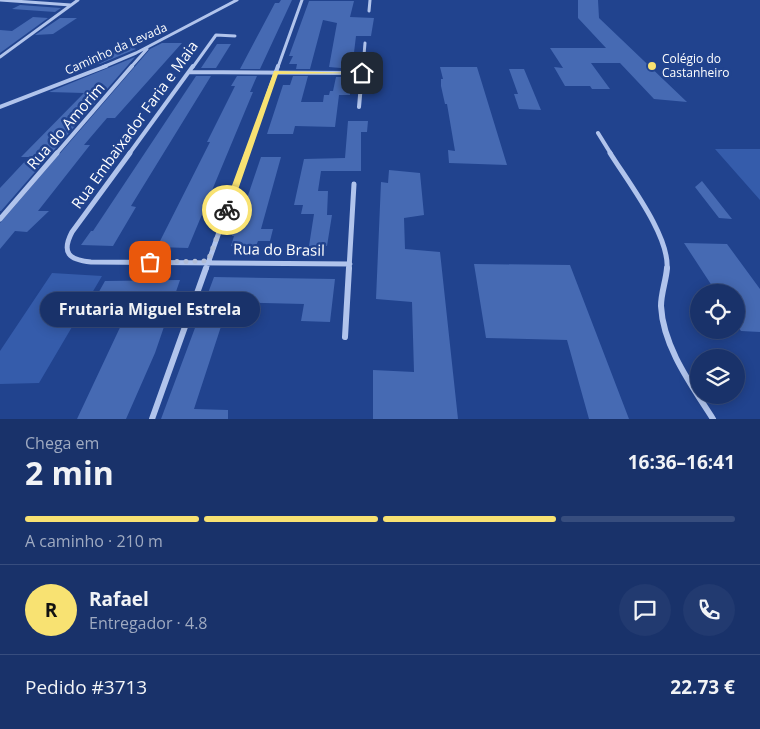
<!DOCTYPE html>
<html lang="pt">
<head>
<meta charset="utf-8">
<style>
  body { margin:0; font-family:"Open Sans",sans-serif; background:#223a70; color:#f1f3f6; height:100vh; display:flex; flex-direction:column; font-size:19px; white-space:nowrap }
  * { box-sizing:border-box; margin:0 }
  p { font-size:16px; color:#9faac1 }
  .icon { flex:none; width:28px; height:28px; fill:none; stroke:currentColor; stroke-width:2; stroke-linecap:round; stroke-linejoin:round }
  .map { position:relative; height:419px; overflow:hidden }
  .details { display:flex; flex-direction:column; background:#19326a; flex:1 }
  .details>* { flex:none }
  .tools { position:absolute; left:690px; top:284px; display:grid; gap:10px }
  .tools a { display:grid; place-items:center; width:55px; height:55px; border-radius:50%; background:#19326a; box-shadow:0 2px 12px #0003,0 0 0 1px #374d7e; font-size:25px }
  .pin { position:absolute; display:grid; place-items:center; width:42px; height:42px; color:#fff; margin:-21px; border-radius:10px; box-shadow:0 2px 8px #0006 }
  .courier { position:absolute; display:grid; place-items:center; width:50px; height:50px; margin:-25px; border:4px solid #f8e272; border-radius:50%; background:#fff; color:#222; box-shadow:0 1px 6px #0007 }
  .bubble { position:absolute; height:35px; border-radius:18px; background:#19326a; box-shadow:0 2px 12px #0003,0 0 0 1px #374d7e; font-size:16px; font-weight:700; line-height:35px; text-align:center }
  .summary em { font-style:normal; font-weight:700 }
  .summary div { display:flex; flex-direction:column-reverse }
  .summary { display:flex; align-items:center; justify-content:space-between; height:85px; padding:0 25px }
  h1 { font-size:32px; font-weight:700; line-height:38px }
  .bar { display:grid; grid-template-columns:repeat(4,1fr); gap:8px 5px; align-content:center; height:60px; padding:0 25px }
  .bar i { height:6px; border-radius:4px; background:#374d7e }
  .bar .active { background:#f8e272 }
  .bar p { grid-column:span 4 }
  .line { display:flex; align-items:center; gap:12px; padding:0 25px; border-top:1px solid #374d7e }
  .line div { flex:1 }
  .round { display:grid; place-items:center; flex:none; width:52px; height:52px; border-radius:26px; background:#223a70 }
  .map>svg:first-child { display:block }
  .green { fill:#355cab }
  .building { fill:#466ab3 }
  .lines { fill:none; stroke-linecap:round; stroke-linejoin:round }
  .street-far3 { stroke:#b1c4ec; stroke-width:3 }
  .street-far2 { stroke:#b1c4ec; stroke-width:4 }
  .street-far1 { stroke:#b1c4ec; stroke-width:5 }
  .street { stroke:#b1c4ec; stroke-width:6 }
  .route { fill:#f8e272 }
  .done { stroke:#b1bdd7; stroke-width:5; stroke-dasharray:0 9 }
  .poi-dot { fill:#f8e272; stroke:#21438e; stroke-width:2 }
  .labels { text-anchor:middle; stroke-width:5; stroke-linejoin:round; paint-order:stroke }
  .far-street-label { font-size:12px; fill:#fff; stroke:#21438e }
  .far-poi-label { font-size:12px; fill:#fff; stroke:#21438e; text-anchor:start }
  .street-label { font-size:15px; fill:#fff; stroke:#21438e }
</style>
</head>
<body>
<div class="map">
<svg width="760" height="419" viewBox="0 0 760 419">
  <rect width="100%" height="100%" fill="#21438e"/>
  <path class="green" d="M715,149H760V200Z
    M52,273L102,276L39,383L0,384V351Z"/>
  <path class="building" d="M281,0H292L260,69H240L275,3H279Z
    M578,0H598L599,18L687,102L654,99L620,63H591L610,89H592L590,86H565L554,67L563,68L550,48H606L578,18Z
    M309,1H354L350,17L374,18L371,36H356L352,69L329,67L337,23L323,20L310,69H296L297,64H289L293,56H289Z
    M20,5L61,8L55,12L12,9Z
    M33,17L48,18L0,53V30L12,31Z
    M60,18H77L53,34L35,35Z
    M162,43H182L115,118H107L84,145H90L38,211H49L27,232L15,231L0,249V223L150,49Z
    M217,44H231L216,68H201Z
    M128,46L136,49L100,64L94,62Z
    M135,57L1,211H0V188L29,157H21L84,93L49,92Z
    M440,67H477L507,165L449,163L448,150L455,151L447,104H445L441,86V79H443Z
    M509,69H524L541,110L519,109L514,94H518Z
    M196,76H211L131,206L136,207L113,246L81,245L91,231H93Z
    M237,76H257L250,92H253L188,248L157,247L210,142H207L235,86H231Z
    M293,76H308L301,102H323L324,95H329L330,91H333L336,77H350V95H339L335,127L295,126L293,134H267L283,85H290Z
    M348,121H368L367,132H361V171H321L318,191H328L327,215H332L327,246H309L314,214H301L303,205H294L304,159L345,158Z
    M261,157H281L261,229H273L270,241H258L256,246H231L234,236H232L237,222H239Z
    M389,170L420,173L424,215L404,218L405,249L440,252L458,419H373V370L414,372L412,302L376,299L381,182L388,183Z
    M702,181L732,219L719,218L695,187Z
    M684,243L727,244L760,289V332L741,331L736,324V292H716Z
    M474,264L570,265L629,419H589L567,340L486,338Z
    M214,277L335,279L330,322L301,321L304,304L229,302L194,409L228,410V419H161Z
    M180,280L155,353L126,419H77L131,304H92L105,281Z"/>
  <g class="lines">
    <path class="street-far3" d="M0,0L71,5
      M369,11L370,0
      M0,57L78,0
      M103,67L136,53L237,0
      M131,67L147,49
      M193,67L216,35L235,36
      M278,67L302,0
      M363,67L365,43"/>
    <path class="street-far2" d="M189,72L362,73L363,66
      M0,107L106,66
      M359,107L362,73
      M598,133L611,154
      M56,154L132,66
      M129,154L193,66
      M247,154L278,66"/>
    <path class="street-far1" d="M130,153L72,232C61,253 69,260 91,262L350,264
      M610,153C628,182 670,236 667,269
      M0,219L57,153
      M206,269L247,153
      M349,269L354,184"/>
    <path class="street" d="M667,268C666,281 661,293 661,306C663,347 692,386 713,419
      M345,337L349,268
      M152,419L206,268"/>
  </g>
  <path class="route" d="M274,71L365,73L278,74L231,210L224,212L223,210Z"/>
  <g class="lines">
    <path class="done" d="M150,262L208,261L227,210"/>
  </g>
  <circle class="poi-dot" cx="652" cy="66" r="5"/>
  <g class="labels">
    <g class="far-street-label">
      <text transform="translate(116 49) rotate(-24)" y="4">Caminho da Levada</text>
    </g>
    <g class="far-poi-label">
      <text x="662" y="63">Colégio do<tspan x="662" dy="14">Castanheiro</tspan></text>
    </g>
    <g class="street-label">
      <text transform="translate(135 125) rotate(-54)" y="5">Rua Embaixador Faria e Maia</text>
      <text transform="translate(66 126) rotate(-49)" y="5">Rua do Amorim</text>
      <text transform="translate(279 250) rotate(1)" y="5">Rua do Brasil</text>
    </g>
  </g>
</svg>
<div class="tools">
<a><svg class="icon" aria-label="locate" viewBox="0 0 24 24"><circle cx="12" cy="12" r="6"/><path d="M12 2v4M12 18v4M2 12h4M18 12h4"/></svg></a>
<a><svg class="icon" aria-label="layers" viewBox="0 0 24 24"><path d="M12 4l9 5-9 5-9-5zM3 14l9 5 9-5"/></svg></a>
</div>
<div class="pin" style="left:150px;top:262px;background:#ea580c"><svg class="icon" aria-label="bag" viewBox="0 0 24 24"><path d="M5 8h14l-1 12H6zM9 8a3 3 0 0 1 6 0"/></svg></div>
<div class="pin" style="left:362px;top:73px;background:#1f2937"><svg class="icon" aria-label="home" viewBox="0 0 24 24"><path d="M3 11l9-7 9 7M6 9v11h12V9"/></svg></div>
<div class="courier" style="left:227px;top:210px"><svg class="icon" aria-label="bike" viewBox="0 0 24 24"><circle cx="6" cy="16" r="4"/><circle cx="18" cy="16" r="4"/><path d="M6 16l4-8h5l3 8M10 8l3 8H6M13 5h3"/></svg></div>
<div class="bubble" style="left:40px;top:292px;width:220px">Frutaria Miguel Estrela</div>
</div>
<section class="details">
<div class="summary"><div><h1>2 min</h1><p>Chega em</p></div><em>16:36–16:41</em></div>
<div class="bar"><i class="active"></i><i class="active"></i><i class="active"></i><i></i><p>A caminho · 210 m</p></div>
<div class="line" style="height:90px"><b class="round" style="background:#f8e272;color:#111">R</b><div><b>Rafael</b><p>Entregador · 4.8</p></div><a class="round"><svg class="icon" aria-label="chat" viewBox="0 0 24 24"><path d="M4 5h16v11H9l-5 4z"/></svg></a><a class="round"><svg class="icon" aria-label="phone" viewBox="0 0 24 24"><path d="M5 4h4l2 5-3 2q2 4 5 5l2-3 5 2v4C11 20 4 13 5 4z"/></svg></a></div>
<div class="line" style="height:65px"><div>Pedido #3713</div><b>22.73 €</b></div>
</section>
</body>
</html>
